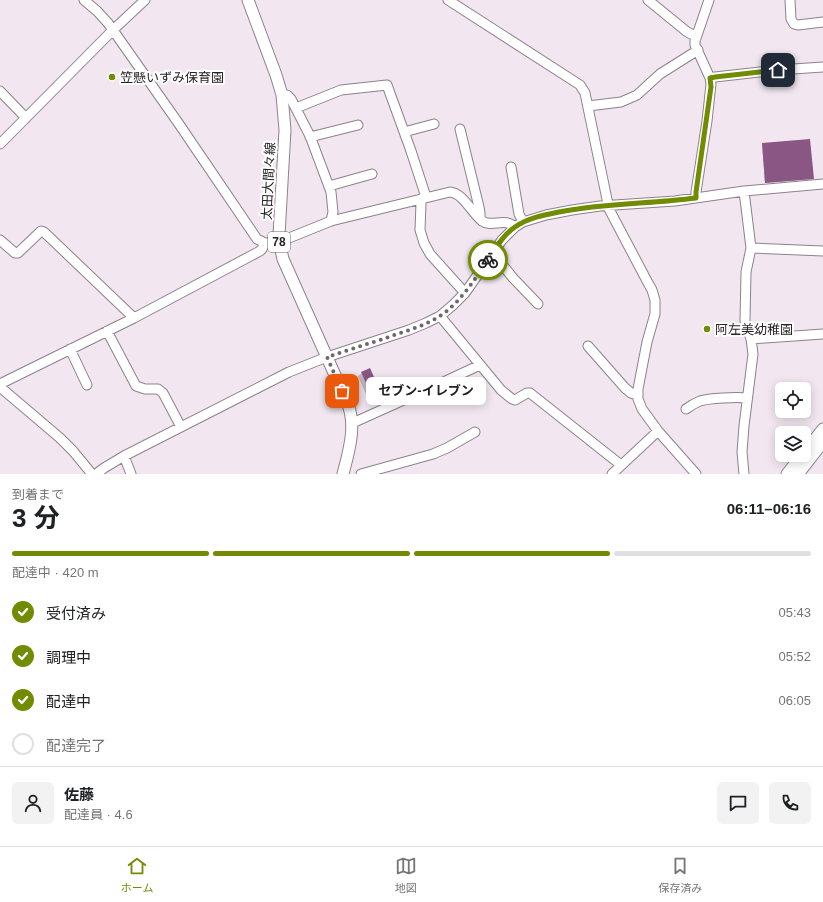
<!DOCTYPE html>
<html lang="ja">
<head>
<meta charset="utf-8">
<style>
  body { margin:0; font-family:Arial,"Noto Sans JP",sans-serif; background:#f2f2f2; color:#202124; height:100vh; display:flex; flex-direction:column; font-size:15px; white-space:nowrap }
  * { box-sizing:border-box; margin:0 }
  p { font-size:13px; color:#757577 }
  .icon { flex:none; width:22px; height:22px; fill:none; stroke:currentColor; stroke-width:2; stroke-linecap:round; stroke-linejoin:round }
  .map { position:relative; height:474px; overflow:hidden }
  .panel { display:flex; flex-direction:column; background:#fff; flex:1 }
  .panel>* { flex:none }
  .buttons { position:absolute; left:775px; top:382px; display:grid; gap:8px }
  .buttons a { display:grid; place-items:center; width:36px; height:36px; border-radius:6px; background:#fff; box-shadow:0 2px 10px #0003; font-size:20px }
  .pin { position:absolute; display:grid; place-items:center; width:34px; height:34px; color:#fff; margin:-17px; border-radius:8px; box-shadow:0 2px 6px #0006 }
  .courier { position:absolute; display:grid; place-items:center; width:40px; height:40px; margin:-20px; border:3px solid #718b02; border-radius:50%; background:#fff; color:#222; box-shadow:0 1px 5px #0007 }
  .bubble { position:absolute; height:28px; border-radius:6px; background:#fff; box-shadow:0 2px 10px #0003; font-size:13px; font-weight:700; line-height:28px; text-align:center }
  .head em { font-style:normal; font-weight:700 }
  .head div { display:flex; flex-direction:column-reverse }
  .head { display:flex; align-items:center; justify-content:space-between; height:68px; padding:0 12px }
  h1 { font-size:26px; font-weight:700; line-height:30px }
  .bar { display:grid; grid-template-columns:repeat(4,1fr); gap:6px 4px; align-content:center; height:48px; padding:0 12px }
  .bar i { height:5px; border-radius:3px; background:#e0e0e0 }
  .bar .on { background:#718b02 }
  .bar p { grid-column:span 4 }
  .line { display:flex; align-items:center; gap:10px; padding:0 12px; border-top:1px solid #e0e0e0 }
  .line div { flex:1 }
  .round { display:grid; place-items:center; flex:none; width:42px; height:42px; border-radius:6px; background:#f2f2f2 }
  ol { padding:0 12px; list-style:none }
  li { display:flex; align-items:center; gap:12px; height:44px }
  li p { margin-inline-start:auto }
  li .icon { padding:4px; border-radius:50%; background:#718b02; color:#fff; stroke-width:4 }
  li:last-child { color:#757577 }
  li i { width:22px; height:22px; border:2px solid #e0e0e0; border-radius:50% }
  .menu { display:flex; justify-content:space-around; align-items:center; height:56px; border-top:1px solid #e0e0e0; background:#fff; font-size:11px; color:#757577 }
  .menu a { display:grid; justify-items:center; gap:2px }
  .menu .on { color:#718b02 }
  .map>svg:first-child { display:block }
  .shadow { fill:#0003 }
  .building { fill:#8a5683 }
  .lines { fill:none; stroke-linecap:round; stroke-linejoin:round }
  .minor-casing { stroke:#8d828b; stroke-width:11 }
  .major-casing { stroke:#8d828b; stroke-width:13 }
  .minor { stroke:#fff; stroke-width:9 }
  .major { stroke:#fff; stroke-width:11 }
  .done { stroke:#6e686d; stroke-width:4; stroke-dasharray:0 7.2 }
  .route { stroke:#718b02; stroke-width:5 }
  .poi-dot { fill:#718b02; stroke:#fff; stroke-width:1.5 }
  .labels { text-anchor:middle; stroke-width:4; stroke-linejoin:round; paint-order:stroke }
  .shield { fill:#fff; stroke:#686567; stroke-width:1 }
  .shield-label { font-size:12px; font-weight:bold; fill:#272326 }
  .poi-label { font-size:13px; fill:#272326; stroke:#fff; text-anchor:start }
  .street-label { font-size:13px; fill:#272326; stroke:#fff }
</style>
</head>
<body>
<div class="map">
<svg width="823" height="474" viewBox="0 0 823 474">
  <rect width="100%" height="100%" fill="#f2e7f0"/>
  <path class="shadow" d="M762,144L812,179L765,183L762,145Z
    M362,373L378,388L374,391L366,394L358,376Z"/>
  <path class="building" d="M810,139L814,179L765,183L762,143Z
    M370,368L379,388L370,392L361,372Z"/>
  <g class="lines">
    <defs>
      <path id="minor" d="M84,0L97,11L108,23L179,124L257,239L265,243H268L279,242L331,221L450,192C463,193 472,213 482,221C492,228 505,217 515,227
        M448,0L580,85L585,93L609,209L647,281L652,290L655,300V314L647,342L638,389V399L642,409L658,431L696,474
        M648,0L686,31L689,33L696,36
        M790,0L791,19L794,24L798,25L823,22
        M710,78L715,77L778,70L823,67
        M0,91L26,118
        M282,95H287L291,99L310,136L331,192L333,212L331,221
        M588,106L621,102L637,95L660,74L698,50
        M296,108L341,90L387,85L411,151L426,197
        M460,129L479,207L480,213V219
        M404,132L434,124
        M310,137L358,125
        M0,144L113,30L145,0
        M511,167L519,214L523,222
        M329,186L372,174
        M696,198V192L707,121L711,84L710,78L695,45V41L709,0
        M420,199L421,203L420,230L424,243L430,254L465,293
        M0,240L15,253H18L41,231L44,232L134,318
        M751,248L823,251
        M493,253L513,278L538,304
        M440,316L501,390L512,399L515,400L527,393H530L621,465
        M107,331L136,386L145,389H158L163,393L181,427
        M751,339L823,334
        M588,346L625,388L631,393L637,395
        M70,349L87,385
        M0,384L134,318L260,251L262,249L265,243
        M0,387L60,438L73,451L92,474
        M686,409C690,406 695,403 700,401C709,398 737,397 747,398
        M352,422L357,421L437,385L480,365
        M124,456L131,474
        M96,474L104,468L124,456L289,372L327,357L409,330L426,323L440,316L453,305L465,293L502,240L515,227L523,222L546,215L572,210L600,206L675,201L744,191L823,184
        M361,474L433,454L447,448L475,432
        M612,474L658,431
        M744,474L742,452L744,426L753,354L751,339L745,321L746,272L751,248L744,191"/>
      <path id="major" d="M248,0L276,75L282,95L285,130L279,235L281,250L283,259L347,402C357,425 349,451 343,474
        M804,453L823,429
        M787,474L802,455
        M798,474L823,442"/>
    </defs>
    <use href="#minor" class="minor-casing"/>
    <use href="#major" class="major-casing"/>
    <use href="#minor" class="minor"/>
    <use href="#major" class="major"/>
  </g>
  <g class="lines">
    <path class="done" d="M342,391L327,357C345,351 364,345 383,339C402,332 423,327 440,316C461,302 474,280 488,260"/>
    <path class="route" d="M488,260C496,248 503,235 515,227C528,218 544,215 559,212C604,203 650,204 696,198V192L711,87L710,78L715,77L778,70"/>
  </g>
  <g class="poi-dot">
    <circle cx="112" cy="77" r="4"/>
    <circle cx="707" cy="329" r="4"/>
  </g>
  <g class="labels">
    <rect class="shield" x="268" y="232" width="22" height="20" rx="3"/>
    <g class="shield-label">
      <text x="279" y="246">78</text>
    </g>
    <g class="poi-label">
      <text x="120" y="82">笠懸いずみ保育園</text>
      <text x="715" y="334">阿左美幼稚園</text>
    </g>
    <g class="street-label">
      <text transform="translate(268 181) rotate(-87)" y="5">太田大間々線</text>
    </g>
  </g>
</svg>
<div class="buttons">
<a><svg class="icon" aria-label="locate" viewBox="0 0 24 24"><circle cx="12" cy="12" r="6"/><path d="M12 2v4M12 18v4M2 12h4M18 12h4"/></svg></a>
<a><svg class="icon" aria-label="layers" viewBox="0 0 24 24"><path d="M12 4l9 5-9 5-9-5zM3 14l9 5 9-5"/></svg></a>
</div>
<div class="pin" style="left:342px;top:391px;background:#ea580c"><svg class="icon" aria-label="bag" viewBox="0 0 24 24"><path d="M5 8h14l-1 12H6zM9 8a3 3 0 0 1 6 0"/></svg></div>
<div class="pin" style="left:778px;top:70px;background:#1f2937"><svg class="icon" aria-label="home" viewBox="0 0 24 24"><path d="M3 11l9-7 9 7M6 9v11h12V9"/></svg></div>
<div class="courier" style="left:488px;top:260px"><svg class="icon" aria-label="bike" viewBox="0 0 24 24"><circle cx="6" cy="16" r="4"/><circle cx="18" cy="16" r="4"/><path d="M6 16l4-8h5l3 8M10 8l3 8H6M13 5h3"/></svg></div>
<div class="bubble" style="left:366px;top:377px;width:120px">セブン-イレブン</div>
</div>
<section class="panel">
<div class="head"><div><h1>3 分</h1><p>到着まで</p></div><em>06:11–06:16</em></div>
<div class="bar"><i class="on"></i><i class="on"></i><i class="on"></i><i></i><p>配達中 · 420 m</p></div>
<ol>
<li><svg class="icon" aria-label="check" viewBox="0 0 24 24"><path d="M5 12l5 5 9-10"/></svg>受付済み<p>05:43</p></li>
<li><svg class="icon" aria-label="check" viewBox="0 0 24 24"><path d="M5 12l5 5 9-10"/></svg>調理中<p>05:52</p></li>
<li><svg class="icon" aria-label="check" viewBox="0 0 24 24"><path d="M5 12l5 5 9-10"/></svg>配達中<p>06:05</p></li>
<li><i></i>配達完了</li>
</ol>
<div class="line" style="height:72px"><a class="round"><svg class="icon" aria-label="person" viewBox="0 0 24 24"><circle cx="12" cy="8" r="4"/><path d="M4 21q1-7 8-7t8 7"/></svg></a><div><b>佐藤</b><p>配達員 · 4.6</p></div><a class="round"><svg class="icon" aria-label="chat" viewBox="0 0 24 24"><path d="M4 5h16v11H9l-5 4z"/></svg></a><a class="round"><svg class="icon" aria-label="phone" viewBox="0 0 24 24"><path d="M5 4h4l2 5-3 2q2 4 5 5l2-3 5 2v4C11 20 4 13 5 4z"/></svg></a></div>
</section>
<nav class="menu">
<a class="on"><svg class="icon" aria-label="home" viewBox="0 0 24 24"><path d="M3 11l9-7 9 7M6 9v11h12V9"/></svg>ホーム</a>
<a><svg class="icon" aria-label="map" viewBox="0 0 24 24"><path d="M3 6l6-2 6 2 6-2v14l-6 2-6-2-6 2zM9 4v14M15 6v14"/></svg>地図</a>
<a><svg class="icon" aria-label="saved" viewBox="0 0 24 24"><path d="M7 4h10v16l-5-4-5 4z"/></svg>保存済み</a>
</nav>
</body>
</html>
